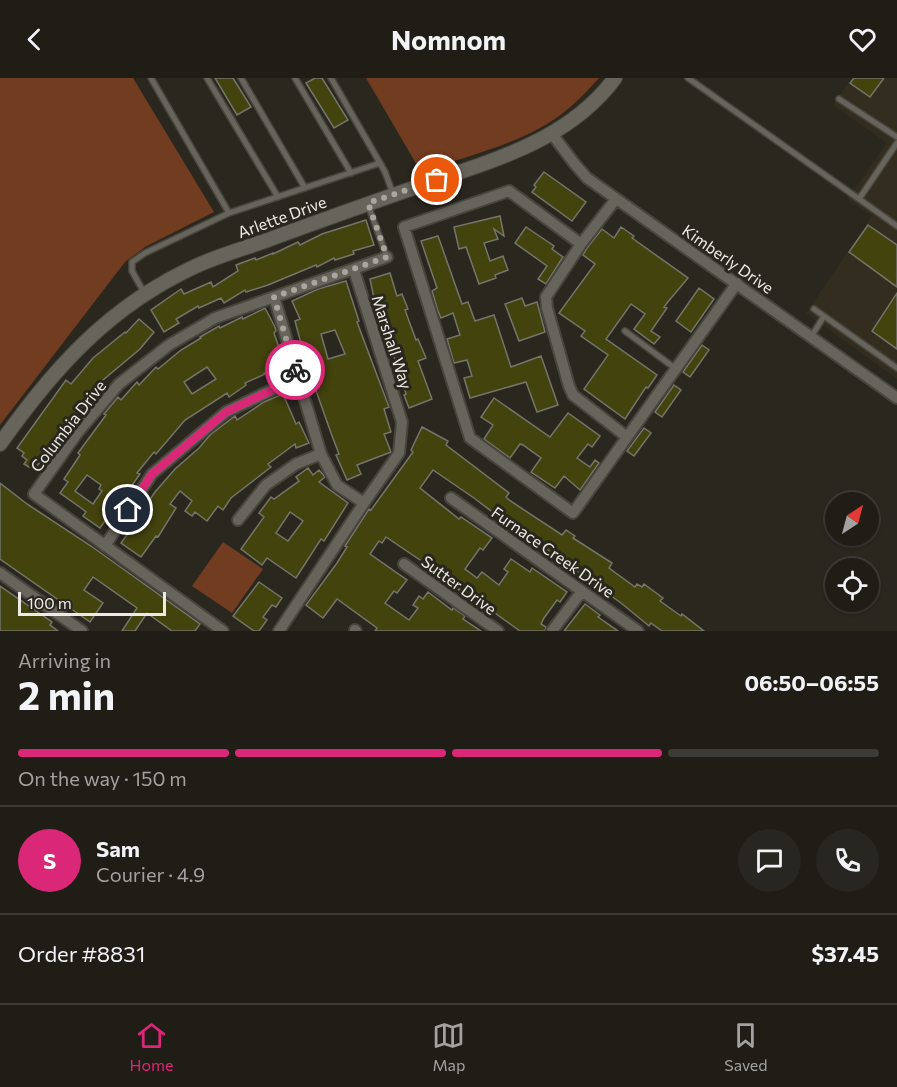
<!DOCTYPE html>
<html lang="en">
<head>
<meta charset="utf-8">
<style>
  body { margin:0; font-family:Commissioner,sans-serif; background:#282620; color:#f1f3f6; height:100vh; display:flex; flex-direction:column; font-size:22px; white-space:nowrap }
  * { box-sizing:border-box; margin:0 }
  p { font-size:20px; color:#a2a2a1 }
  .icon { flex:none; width:33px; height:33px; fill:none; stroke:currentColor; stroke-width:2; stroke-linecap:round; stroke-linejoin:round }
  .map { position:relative; height:553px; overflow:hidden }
  .panel { display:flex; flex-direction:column; background:#201d17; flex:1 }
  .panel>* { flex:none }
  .needle { width:39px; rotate:36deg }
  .tools { position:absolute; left:825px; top:414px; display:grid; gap:12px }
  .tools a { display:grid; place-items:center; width:54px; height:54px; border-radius:50%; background:#201d17; box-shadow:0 2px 4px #0004,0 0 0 2px #3d3b36; font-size:30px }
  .scale { position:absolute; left:18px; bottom:15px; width:148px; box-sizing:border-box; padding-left:6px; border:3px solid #edebe6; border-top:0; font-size:16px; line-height:21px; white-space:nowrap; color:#edebe6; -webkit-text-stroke:4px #2a271f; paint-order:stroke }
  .pin { position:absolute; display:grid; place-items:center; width:51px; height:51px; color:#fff; margin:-26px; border:3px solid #fff; border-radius:50%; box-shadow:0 2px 6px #0007 }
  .courier { position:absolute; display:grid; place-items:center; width:60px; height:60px; margin:-30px; border:4px solid #db2777; border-radius:50%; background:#fff; color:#222; box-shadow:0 2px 8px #0007 }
  .headline em { font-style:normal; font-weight:700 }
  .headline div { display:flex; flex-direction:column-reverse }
  .headline { display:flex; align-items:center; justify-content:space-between; height:102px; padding:0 18px }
  h1 { font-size:39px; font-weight:700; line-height:45px }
  .bar { display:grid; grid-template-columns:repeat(4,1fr); gap:9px 6px; align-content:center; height:72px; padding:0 18px }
  .bar i { height:8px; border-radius:4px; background:#3d3b36 }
  .bar .selected { background:#db2777 }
  .bar p { grid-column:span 4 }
  .line { display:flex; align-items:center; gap:15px; padding:0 18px; border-top:2px solid #3d3b36 }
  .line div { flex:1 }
  .round { display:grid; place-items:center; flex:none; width:63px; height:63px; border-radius:32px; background:#282620 }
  header { display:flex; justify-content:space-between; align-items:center; height:78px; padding:0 18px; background:#201d17; font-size:27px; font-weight:700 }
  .menu { display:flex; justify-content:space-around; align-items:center; height:84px; border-top:2px solid #3d3b36; background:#201d17; font-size:16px; color:#a2a2a1 }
  .menu a { display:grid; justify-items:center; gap:3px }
  .menu .selected { color:#db2777 }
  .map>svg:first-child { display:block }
  .built { fill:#322d1f }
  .green { fill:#713c20 }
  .building { fill:#43430e; stroke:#74756b; stroke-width:1.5; fill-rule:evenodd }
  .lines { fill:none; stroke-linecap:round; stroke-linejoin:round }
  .service-casing { stroke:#47453e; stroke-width:8 }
  .minor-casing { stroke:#47453e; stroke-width:14 }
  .tertiary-casing { stroke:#47453e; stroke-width:16 }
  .service { stroke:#67645b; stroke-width:5 }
  .minor { stroke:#67645b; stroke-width:10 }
  .tertiary { stroke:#67645b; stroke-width:14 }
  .done { stroke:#a9a6a0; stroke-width:6; stroke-dasharray:0 10.8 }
  .route { stroke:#db2777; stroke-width:8 }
  .labels { text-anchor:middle; stroke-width:6; stroke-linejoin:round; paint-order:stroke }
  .street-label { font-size:16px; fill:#edebe6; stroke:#2a271f }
</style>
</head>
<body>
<header><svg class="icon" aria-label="back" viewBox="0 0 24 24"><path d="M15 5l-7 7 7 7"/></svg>Nomnom<svg class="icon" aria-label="heart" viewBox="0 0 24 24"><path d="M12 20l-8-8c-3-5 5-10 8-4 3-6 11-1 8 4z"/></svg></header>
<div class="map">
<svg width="897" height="553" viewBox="0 0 897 553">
  <rect width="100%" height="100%" fill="#2a271f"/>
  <path class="built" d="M852,0H897V301L806,235L872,138L847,121L887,65L833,27Z"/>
  <path class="green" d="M0,0H133L214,134L145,169L125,184L0,347Z
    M366,0H599C584,17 567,34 547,46C509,69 463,79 421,94Z
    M223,464L263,491L232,535L192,508Z"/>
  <path class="building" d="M215,0H233L251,29L237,37Z
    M315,0H322L348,42L334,50L306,5Z
    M854,0H884L870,19L850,5Z
    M544,94L586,124L572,143L532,114L536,109L534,107Z
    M500,138L504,158L494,151L498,161L484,165L490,183L503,178L508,192L495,197L496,200L479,206L466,169L459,171L454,149Z
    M366,142L374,167L353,173L354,176L335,182L334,180L317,189L316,187L268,207L246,214L245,212L224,225L221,220L199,230L198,228L176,241L179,245L164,254L151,232L181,211L184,216L211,204L213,209L238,193L236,187L255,180L256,182L273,175V176L298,164L300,167L322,156Z
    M868,147L897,167V209L849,174Z
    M526,149L554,168L552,171L563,179L546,206L538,201L547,188L515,165Z
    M621,149L634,158L632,160L688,200L667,225L664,229L667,230L651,253L660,259L654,266L634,251L645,236L631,226L606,261L657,297L648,310L646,309L625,341L584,311L608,277L581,258L585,253L559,235L595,186L583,177L587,170L602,151L614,160Z
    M438,158L462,226L468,224L475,243L494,237L511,289L541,278L558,327L537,334L526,304L470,320L464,300L472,298L467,282L454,285L447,261L460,257L453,235L441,240L438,233L432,213L437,210L421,163Z
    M390,195L397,218L402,216L408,231L405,232L416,262L418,261L426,280L418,283L432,321L409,330L404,317L406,316L399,293L375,225L370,201Z
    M346,203L359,243L357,244L389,329L384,331L391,354L384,356L391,374L357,387L361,396L347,402L336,377L339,376L331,355L314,307H312L295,243L300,241L292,223L318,211ZM335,252L345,276L328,281L321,256Z
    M699,210L714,221L691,254L676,243Z
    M897,215V271L872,253Z
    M522,220L525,228L537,224L545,254L519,263L505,226Z
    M265,230L275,249L276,253L274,255L285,287L264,295L265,296L245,305L246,307L229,319L227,315L185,342L156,376L154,374L137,395L140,396L128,413L124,410L109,431L112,433L100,450L83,438L86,434L81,430L60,415L68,404L64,401L80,377L78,375L106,337L104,336L118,319L121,322L137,304L139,307L156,289L158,291L181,272L201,260L200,259L219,248L220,250L242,239L243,241ZM207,289L216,301L192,316L184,304ZM87,397L101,407L99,411L102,413L93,426L75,413Z
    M139,241L154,254L140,271L103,302L34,392L24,386L27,382L22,378L24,375L17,370L66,302L71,306L93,280L125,254L126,255Z
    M702,267L709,272L690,299L683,294Z
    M674,307L681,312L662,339L655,334Z
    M283,316L296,346L299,344L309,365L296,370L295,366L268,386L271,389L231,420L223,432L218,428L207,443L195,434L192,438L185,433L192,423L180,413L170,426L176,430L158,459L156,458L141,479L121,465L134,447L136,448L151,426L148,424L155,414L175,391L199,370L210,357L235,338L237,342L264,324Z
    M494,320L550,359L568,335L600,358L592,369L588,366L577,380L590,389L595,382L599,385L580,412L564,398L555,410L531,394L541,380L523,367L520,366L510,380L484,361L493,347L481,339Z
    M422,349L448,363L446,367L509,415L506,419L509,422L562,457L566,452L575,458L573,460L612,485L609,490L635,509L637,506L642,509L644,506L663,520L660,523L681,538L682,536L704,553H662L651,545L649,548L621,525L528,458L526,460L498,441L499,439L474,420L433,392L420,410L459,441L461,439L492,460L483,472L480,470L465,491L477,500L482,494L499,507L508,494L504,491L511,481L530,494L532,490L567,514L560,524L557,522L544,540L541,546L546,549L545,553H520L460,510L459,512L445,501L444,502L423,484L386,459L382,465L379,463L370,476L407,502L397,515L394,513L385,525L409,542L418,530L413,527L419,518L423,521L428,514L452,532L453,530L465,538L463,541L481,553H375L377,550L337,521L323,540L306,527L337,485L347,469L345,468L369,431L371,432L413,374L411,372Z
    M644,350L651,355L634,378L627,373Z
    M308,390L313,397L319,392L325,399L319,404L348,425L324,463L321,461L296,500L267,480L262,487L241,471L264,439L259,435L271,419L274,421L299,403L296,399ZM290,434L303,443L288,463L276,455Z
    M0,405L27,426L91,468L200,546L195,553H172L147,535L135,553H122L137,530L93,499L84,512L103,525L90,544L0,481Z
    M259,504L282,520L276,529L272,527L263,539L267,542L259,553H254L233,538Z
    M0,508L52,544L50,547L58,553H0Z
    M585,526L600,537L598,539L618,553H564Z"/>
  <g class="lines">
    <defs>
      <path id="service" d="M207,0L278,119
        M241,0L305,110
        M295,0L351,95
        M331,0L380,85
        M688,0L859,121
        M839,21L897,59
        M897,65L859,121L897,148
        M368,127L387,179
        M229,135L380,85L385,94L393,116
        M145,216L132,193V184L145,175L229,135L151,0
        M814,231L897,290
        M625,253L676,291
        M811,259L824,238"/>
      <path id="minor" d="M552,56L574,85L587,100L897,320
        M616,121L581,166L509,113L404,149L470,360L573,435L737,205
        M581,166L546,219L547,230L569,308L573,317L627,359
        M274,219L321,376L337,407L364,425
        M451,420L638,553
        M238,442L266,407L296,386L321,376
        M105,468L152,396L226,334L297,300
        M404,486L498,553
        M0,495L82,553
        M355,552L356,553
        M223,553L34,416L78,354L119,306L169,267L215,240L387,179
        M279,553L364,425L399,375L402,344L354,192
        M552,553L582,513"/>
      <path id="tertiary" d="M0,366C54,290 109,228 196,188C218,178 242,171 265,163C319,143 373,124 428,105C496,81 569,62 615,0"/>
    </defs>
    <use href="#service" class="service-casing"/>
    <use href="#minor" class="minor-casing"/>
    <use href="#tertiary" class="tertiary-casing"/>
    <use href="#service" class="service"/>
    <use href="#minor" class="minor"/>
    <use href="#tertiary" class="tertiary"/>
  </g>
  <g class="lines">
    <path class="done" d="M295,292L274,219L387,179L368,125L437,102"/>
    <path class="route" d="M128,432L152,396L226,334L297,300L295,292"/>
  </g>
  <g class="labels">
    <g class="street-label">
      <text transform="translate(282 139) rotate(-20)" y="6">Arlette Drive</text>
      <text transform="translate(728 181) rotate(35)" y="6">Kimberly Drive</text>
      <text transform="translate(392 264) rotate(72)" y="6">Marshall Way</text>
      <text transform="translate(68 348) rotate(-52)" y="6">Columbia Drive</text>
      <text transform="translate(553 474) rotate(35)" y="6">Furnace Creek Drive</text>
      <text transform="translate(459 507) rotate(36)" y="6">Sutter Drive</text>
    </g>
  </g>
</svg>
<div class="tools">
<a><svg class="needle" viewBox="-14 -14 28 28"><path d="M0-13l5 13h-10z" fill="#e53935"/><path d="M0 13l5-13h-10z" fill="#a2a2a1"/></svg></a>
<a><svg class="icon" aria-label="locate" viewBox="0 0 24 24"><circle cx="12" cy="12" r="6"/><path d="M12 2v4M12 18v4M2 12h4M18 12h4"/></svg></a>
</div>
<div class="scale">100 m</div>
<div class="pin" style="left:437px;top:102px;background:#ea580c"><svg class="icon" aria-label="bag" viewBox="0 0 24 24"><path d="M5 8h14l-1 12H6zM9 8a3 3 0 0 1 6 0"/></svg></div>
<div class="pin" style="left:128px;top:432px;background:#1f2937"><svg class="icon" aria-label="home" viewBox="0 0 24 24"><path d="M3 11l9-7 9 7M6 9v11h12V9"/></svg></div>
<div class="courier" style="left:295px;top:292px"><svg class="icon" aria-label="bike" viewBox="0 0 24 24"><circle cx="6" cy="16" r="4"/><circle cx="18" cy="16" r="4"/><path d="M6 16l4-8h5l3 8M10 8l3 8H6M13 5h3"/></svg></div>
</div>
<section class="panel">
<div class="headline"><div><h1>2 min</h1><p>Arriving in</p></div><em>06:50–06:55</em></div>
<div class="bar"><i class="selected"></i><i class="selected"></i><i class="selected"></i><i></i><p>On the way · 150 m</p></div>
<div class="line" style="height:108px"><b class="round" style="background:#db2777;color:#fff">S</b><div><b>Sam</b><p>Courier · 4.9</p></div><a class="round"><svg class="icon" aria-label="chat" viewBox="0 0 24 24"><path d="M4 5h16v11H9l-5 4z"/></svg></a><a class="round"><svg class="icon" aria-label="phone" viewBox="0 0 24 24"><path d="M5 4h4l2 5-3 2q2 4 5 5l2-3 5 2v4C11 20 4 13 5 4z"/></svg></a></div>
<div class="line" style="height:78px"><div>Order #8831</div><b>$37.45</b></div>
</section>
<nav class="menu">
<a class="selected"><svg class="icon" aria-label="home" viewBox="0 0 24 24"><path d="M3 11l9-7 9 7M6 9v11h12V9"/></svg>Home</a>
<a><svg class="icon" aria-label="map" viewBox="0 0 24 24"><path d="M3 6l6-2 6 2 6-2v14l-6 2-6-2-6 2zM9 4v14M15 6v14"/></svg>Map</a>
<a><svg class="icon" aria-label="saved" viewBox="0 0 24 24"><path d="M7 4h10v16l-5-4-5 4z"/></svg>Saved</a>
</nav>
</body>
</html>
